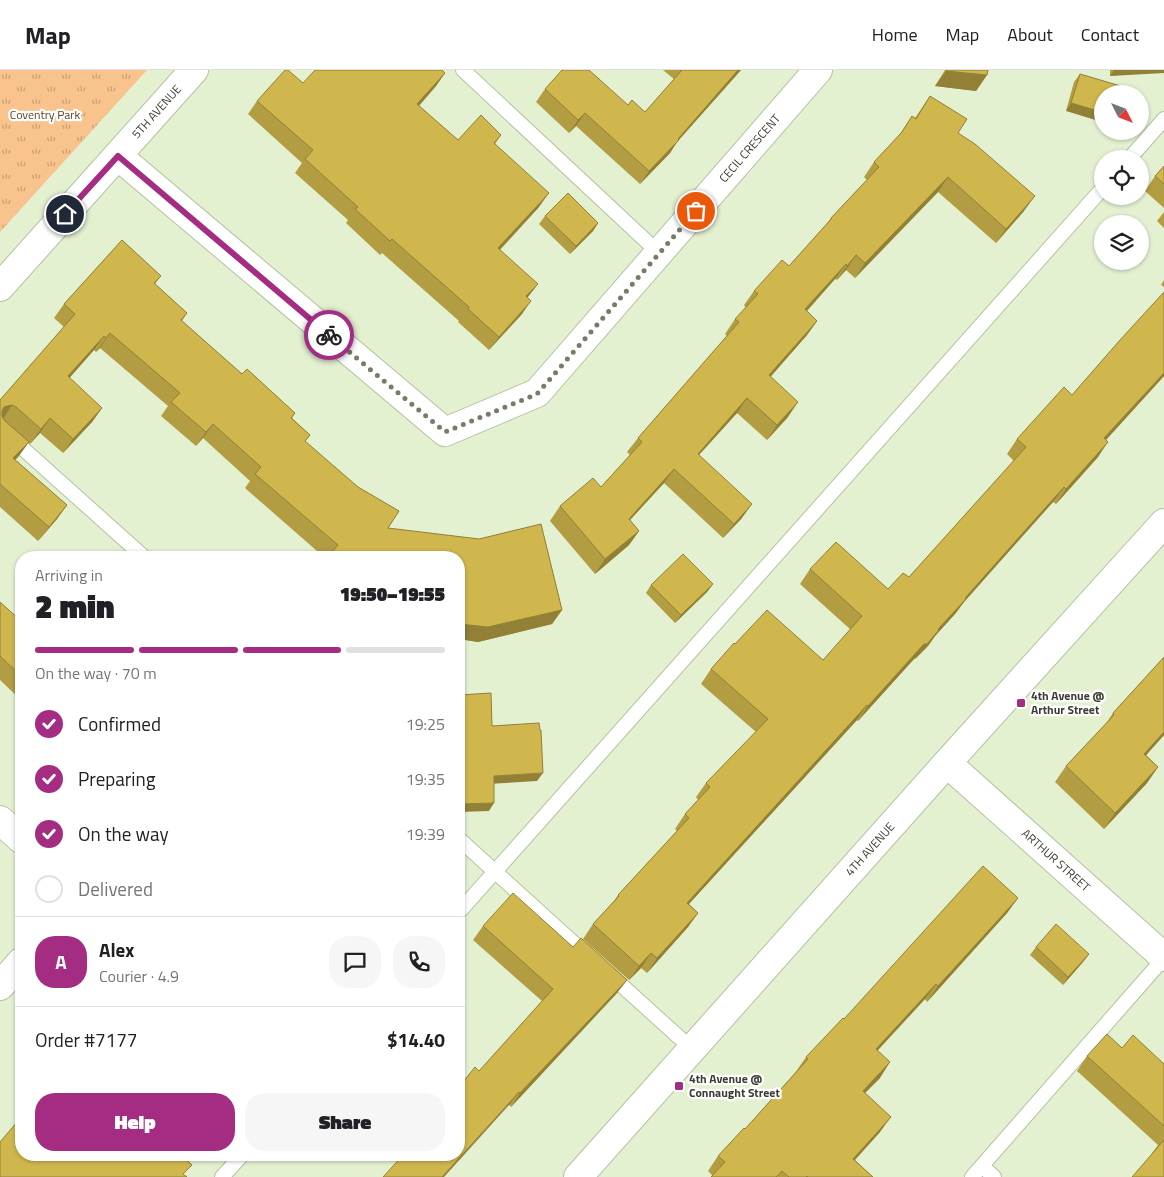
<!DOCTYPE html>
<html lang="en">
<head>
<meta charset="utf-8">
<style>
  body { margin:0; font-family:"Titillium Web",sans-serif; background:#f6f6f6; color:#202124; height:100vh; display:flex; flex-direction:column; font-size:19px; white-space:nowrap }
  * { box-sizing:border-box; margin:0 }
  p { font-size:16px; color:#757577 }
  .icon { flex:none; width:28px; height:28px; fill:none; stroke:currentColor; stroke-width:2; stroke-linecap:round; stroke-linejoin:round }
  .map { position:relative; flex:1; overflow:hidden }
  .sheet { position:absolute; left:15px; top:481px; width:450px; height:610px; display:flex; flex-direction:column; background:#fff; border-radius:20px; box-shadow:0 1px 4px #0004 }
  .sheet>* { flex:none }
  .needle { width:32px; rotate:132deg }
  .fabs { position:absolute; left:1094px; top:15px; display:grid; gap:10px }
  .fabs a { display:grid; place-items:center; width:55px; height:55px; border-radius:50%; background:#fff; box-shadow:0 1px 4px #0004; font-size:25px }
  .pin { position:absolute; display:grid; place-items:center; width:42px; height:42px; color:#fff; margin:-21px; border:2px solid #fff; border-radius:50%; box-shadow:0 1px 5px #0007 }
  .courier { position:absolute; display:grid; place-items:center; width:50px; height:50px; margin:-25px; border:4px solid #a42c82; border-radius:50%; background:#fff; color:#222; box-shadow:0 1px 6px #0007 }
  .overview em { font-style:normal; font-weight:800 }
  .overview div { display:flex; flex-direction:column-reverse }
  .overview { display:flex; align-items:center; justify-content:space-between; height:85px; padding:0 20px }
  h1 { font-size:32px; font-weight:800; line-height:38px }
  .bar { display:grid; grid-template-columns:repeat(4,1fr); gap:8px 5px; align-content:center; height:60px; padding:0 20px }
  .bar i { height:6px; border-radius:4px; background:#e0e0e0 }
  .bar .selected { background:#a42c82 }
  .bar p { grid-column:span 4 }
  .line { display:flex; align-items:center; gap:12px; padding:0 20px; border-top:1px solid #e0e0e0 }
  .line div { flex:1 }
  .round { display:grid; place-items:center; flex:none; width:52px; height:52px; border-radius:20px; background:#f6f6f6 }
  ol { padding:0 20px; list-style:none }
  li { display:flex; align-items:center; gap:15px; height:55px }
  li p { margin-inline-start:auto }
  li .icon { padding:5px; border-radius:50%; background:#a42c82; color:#fff; stroke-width:4 }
  li:last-child { color:#757577 }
  li i { width:28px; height:28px; border:2px solid #e0e0e0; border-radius:50% }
  .button { display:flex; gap:10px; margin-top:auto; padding:10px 20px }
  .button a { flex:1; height:58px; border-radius:20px; background:#a42c82; color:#fff; font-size:20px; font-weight:800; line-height:58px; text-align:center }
  .button a+a { background:#f6f6f6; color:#202124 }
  header { display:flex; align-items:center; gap:30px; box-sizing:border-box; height:70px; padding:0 25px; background:#fff; border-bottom:1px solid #e0e0e0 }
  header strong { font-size:24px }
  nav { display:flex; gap:28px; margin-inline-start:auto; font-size:18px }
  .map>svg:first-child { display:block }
  .park { fill:url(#park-tufts) }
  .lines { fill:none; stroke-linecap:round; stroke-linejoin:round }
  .lane-casing { stroke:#b5c1a2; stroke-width:16 }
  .street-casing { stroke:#b5c1a2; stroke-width:30 }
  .secondary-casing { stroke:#b5c1a2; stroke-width:30 }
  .lane { stroke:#fff; stroke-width:14 }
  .street { stroke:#fff; stroke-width:28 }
  .secondary { stroke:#fff; stroke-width:28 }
  .wall { fill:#b29d42 }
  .shaded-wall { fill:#918036 }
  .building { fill:#cfb74d; stroke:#918036 }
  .done { stroke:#757d69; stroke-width:5; stroke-dasharray:0 9 }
  .route { stroke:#a42c82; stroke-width:6 }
  .poi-dot { fill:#a42c82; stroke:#fff; stroke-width:2 }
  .labels { text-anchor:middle; stroke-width:4.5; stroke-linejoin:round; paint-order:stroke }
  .street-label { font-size:12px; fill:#393e31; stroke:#fff }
  .park-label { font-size:12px; fill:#604322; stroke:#fff }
  .poi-label { font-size:12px; font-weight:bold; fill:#393e31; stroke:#fff; text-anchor:start }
</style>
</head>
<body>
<header>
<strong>Map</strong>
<nav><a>Home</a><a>Map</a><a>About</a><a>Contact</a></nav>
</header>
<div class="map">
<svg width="1164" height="1107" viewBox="0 0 1164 1107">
  <defs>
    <pattern id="park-tufts" width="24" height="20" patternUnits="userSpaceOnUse" patternTransform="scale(1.25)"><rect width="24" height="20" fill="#f8c38c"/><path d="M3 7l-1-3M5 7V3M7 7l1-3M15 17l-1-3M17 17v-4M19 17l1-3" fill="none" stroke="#caa073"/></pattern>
  </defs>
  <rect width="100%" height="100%" fill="#e4f1d1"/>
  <path class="park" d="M0,0H147L0,162Z"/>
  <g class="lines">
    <defs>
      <path id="lane" d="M463,0L659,183
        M1129,89L1164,49
        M0,358L145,488
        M459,769L588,886
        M459,842L1102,119
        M608,903L692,979
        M982,1096L994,1107
        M222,1107L242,1085
        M972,1107L1164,888"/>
      <g id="street">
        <path id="s1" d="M118,86L445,362L537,323L818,0"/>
        <path id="s2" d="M0,217L194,0"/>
        <path id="s3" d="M947,693L1164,887"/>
        <path d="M0,750L21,769"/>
        <path d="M0,916L21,892"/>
      </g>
      <g id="secondary">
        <path id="s4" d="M578,1107L947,693L1164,453"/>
      </g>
    </defs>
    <use href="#lane" class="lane-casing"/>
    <use href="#street" class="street-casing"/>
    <use href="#secondary" class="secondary-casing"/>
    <use href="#lane" class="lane"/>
    <use href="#street" class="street"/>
    <use href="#secondary" class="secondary"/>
  </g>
  <path class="wall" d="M663,0H741L677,72L670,83L640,114L576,56L569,63L536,32L545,19L628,35L645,42L674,9Z
    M945,0H988L987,5L976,21L935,16Z
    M1110,0H1164L1110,6Z
    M445,3L436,16L419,36L458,70L501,65L495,74L539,137L500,180L528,228L522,244L489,280L458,252L459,251L382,183L380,185L346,153L348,150L295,103L302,93L248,44L257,31L303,13Z
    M1080,4L1124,17L1066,41L1074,12Z
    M930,26L958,63L1024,141L996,173L938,122L855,208L846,200L837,210L835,209L807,241L817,251L807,265L771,306L788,347L767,370L737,343L699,385L742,448L723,468L664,413L630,450L639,461L629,475L595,504L550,451L560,436L601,417L630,385L627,382L638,368L727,266L725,264L735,249L746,238L744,235L754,221L789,196L826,155L831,148L867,110L864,107L874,92L898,67L912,46L915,48Z
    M1164,96V138L1145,121L1155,106Z
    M1164,142V158L1157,151Z
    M545,146L598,153L593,161L570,184L539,154Z
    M122,170L161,206L155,214L187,243L182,251L242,304L247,299L295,343L292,348L310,365L305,372L358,417L399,441L388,458L479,469L541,454L562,540L552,554L478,572L459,569V488H325L245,418L250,411L203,368L196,376L161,346L168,336L100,278L96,282L94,280L69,308L102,338L92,352L63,383L40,363L30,374L6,351L29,372L15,390L67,435L57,449L38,471L0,437V330L64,257L54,248L64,234Z
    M1164,210V217L1161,215Z
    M1164,222V306L1106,370L1098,387L1056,434L1053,432L1010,480L964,532L955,544L935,566L928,576L916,588L914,589L858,651L857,650L689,834L698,843L688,857L647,903L641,898L629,910L583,869L593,854L614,831L618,825L677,761L675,759L685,744L698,730L696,727L706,713L756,662L701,614L711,599L735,574L823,590L851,560L800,514L810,499L888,519L909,507L1014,391L1007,384L1017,369L1072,325Z
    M713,514L707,522L675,553L646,523L651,515Z
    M0,532L21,551V630L0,610Z
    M1164,587V665L1146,685L1158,697L1147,713L1104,759L1055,712L1066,696L1105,655L1113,643Z
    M1018,828L1007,843L927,932L925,929L878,980L880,1008L865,1023L880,1062L855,1090L873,1107H711L713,1106L708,1101L718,1086L745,1059L795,1003L806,987L844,949Z
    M483,856L573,877L627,910L617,923L511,1037L479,1001L542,931L473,870Z
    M1036,877L1089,884L1083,892L1063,915L1030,885Z
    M1122,978L1164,994V1107L1152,1083L1158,1075L1077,1001L1087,986Z"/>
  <path class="shaded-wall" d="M738,0H741L677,72L670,83L640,114L649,101Z
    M1114,0H1164V3L1110,6Z
    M946,1L987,5L976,21L935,16Z
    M445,3L436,16L408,48L417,34Z
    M1071,33L1102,42V52L1066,41Z
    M585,43L576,56L569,63L578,50Z
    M948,107L938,122L855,208L865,193Z
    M549,123L539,137L488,192L498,178Z
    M1035,126L1024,141L996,173L1006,159Z
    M598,153L593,161L570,184L576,176Z
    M856,185L846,200L837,210L847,196Z
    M846,194L835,209L795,254L805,239Z
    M538,214L528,227L517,240L526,226Z
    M531,231L522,244L489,280L499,267Z
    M817,251L807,265L759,320L769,305Z
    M110,263L100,278L96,282L106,268Z
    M104,266L94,280L58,321L68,306Z
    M1164,303V306L1094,383L1104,368Z
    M747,328L737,343L687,398L698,384Z
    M798,332L788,347L767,370L777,355Z
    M12,335L2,350L0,343L4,337L7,336Z
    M102,338L92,352L63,383L73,369Z
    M50,348L40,363L30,374L41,359Z
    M213,354L203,368L196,376L206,362Z
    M29,372L19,386L3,403L13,388Z
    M1108,372L1098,387L1056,434L1066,419Z
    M674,399L664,413L618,463L629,449Z
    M1064,417L1053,432L964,532L955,544L935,566L928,576L916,588L914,589L858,651L868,636Z
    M752,434L742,448L723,468L734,454Z
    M67,435L57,449L38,471L49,457Z
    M639,461L629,475L595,504L605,489Z
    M713,514L707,522L675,553L681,545Z
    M562,540L552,554L478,572L459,569V554Z
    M867,635L857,650L677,847L687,833Z
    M1164,662V665L1133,700L1144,684Z
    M1158,697L1147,713L1104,759L1115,743Z
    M543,703L537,711L488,714L494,706Z
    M494,733L489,741L459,742V734Z
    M1018,828L1007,843L927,932L938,916Z
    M698,843L688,857L647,903L657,888Z
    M651,883L641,898L629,910L639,896Z
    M1089,884L1083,892L1063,915L1068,907Z
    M627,910L617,923L511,1037L520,1023Z
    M936,914L925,929L865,994L876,979Z
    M890,992L880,1008L852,1036L863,1021Z
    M519,1022L509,1035L444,1107H442Z
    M891,1047L880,1062L842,1104L853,1089Z"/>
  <path class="building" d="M285,0H288L303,13L315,0H442L445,3L417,34L458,70L481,45L501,65L494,73L549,123L498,178L538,214L526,226L531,231L499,267L468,239L469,237L392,169L390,171L355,139L358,137L305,89L313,80L257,31Z
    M562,0H589L628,35L632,30L645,42L682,0H738L678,69L679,70L649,101L585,43L578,50L545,19Z
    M946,0H988L987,5L946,1Z
    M1080,4L1124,17L1121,24H1102V42L1071,33Z
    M930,26L967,49L958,63L975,74L1035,126L1006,159L948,107L865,193L856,185L847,196L846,194L805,239L817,251L769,305L798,332L777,355L747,328L698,384L752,434L734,454L674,399L629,449L639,461L605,489L560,436L593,408L601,417L642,372L638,368L739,252L735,249L758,224L754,221L782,190L789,196L832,148H831L879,97L874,92L902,62L912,46L916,49Z
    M1164,96V114L1155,106Z
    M568,123L598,153L576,176L545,146Z
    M122,170L161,206L154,213L187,243L181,250L242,304L247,299L295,343L291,348L310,365L305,371L358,417L399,441L388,458L479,469L541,454L562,540L488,557L459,554V488H327L338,475L255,404L261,397L213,354L206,362L171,332L180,323L110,263L106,268L104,266L68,306L102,338L73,369L50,348L41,359L16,337L12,335L7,336L4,337L2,341V346L4,350L29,372L13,388L67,435L49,457L0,414V330L75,244L64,234Z
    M1164,222V303L1104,368L1108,372L1066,419L1064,417L1021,465L966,527L965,530L939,558L938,561L927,574H924L868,636L867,635L687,833L698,843L657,888L651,883L639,896L593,854L619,826L618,825L689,748L685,744L710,717L706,713L768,649L711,599L734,573L735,574L767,540L823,590L862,546L810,499L836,472L888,519L903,503L909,507L1026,377L1017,369L1064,317L1072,325L1120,270Z
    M683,484L713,514L681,545L651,515Z
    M0,532L21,551V606L0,586Z
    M1164,587V662L1144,684L1158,697L1115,743L1066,696L1114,645L1113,643Z
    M491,623L492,656L539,653L540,660H541L543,703L494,706V733L459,734V625Z
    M983,796L1018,828L938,916L936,914L876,979L890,992L863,1021L891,1047L853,1089L873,1107H808L807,1106L806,1107H789L782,1101L776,1107H711L725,1092L718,1086L744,1058L745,1059L808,989L806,987L843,948L844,949Z
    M513,823L573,877L581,868L627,910L520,1023L519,1022L442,1107H383L403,1085H459V1017L475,997L479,1001L553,919L483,856Z
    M1056,854L1089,884L1068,907L1036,877Z
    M1107,964L1122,978L1133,965L1164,994V1056L1087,986Z
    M17,1052L20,1054L21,1052V1085H181L192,1095L183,1104L187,1107H0V1072Z
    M1164,1070V1107H1132Z"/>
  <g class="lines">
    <path class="done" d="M329,265L445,362L537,324L696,141"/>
    <path class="route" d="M65,144L118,86L329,265"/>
  </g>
  <g class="poi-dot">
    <rect x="1016" y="628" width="10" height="10" rx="2.5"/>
    <rect x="674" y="1011" width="10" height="10" rx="2.5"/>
  </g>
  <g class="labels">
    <g class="street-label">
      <text dy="4" stroke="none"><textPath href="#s2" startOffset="235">5TH AVENUE</textPath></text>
      <text dy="4" stroke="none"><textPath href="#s1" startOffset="852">CECIL CRESCENT</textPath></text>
      <text dy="4" stroke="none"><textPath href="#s4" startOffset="439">4TH AVENUE</textPath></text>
      <text dy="4" stroke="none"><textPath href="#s3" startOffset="146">ARTHUR STREET</textPath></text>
    </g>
    <g class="park-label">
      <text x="45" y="49">Coventry Park</text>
    </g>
    <g class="poi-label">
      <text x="1031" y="630">4th Avenue @<tspan x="1031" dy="14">Arthur Street</tspan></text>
      <text x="689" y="1013">4th Avenue @<tspan x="689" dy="14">Connaught Street</tspan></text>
    </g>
  </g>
</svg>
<div class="fabs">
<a><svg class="needle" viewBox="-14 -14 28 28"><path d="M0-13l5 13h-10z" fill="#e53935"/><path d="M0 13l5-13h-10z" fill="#757577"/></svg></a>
<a><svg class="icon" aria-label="locate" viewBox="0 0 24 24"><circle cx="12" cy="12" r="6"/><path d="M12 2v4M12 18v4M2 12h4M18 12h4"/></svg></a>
<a><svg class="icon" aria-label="layers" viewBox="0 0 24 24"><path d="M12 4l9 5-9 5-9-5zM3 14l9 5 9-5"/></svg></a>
</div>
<div class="pin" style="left:696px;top:141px;background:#ea580c"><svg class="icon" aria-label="bag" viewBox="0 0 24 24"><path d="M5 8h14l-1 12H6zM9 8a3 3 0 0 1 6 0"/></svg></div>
<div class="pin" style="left:65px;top:144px;background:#1f2937"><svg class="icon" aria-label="home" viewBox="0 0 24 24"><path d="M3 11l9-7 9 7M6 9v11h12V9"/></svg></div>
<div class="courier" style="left:329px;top:265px"><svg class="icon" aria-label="bike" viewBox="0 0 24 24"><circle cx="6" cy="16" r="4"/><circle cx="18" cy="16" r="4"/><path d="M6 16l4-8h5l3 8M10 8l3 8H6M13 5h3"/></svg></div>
<section class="sheet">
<div class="overview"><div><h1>2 min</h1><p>Arriving in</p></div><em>19:50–19:55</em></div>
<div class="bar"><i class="selected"></i><i class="selected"></i><i class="selected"></i><i></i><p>On the way · 70 m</p></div>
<ol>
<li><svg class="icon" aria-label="check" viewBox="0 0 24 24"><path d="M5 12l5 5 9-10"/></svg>Confirmed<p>19:25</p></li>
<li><svg class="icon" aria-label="check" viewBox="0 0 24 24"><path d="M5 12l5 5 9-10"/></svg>Preparing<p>19:35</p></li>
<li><svg class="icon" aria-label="check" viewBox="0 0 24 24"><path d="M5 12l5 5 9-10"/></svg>On the way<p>19:39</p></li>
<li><i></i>Delivered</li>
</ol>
<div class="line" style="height:90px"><b class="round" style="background:#a42c82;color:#fff">A</b><div><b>Alex</b><p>Courier · 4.9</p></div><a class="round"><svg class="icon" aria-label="chat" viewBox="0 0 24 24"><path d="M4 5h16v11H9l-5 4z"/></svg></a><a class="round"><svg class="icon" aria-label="phone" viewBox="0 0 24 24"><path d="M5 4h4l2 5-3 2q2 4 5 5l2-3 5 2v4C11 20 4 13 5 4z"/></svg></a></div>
<div class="line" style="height:65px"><div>Order #7177</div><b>$14.40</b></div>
<div class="button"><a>Help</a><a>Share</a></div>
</section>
</div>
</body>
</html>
